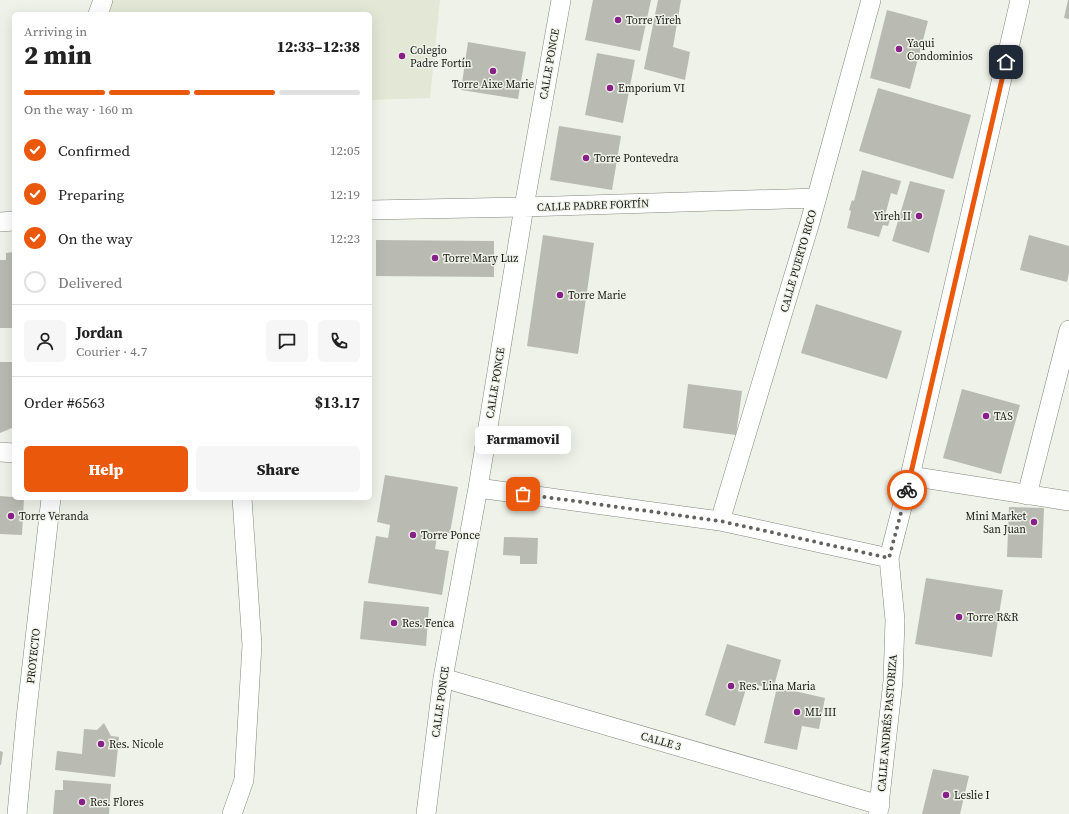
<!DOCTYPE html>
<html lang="en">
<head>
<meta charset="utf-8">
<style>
  body { margin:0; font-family:"Source Serif 4",serif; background:#f6f6f6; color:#222; height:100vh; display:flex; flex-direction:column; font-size:15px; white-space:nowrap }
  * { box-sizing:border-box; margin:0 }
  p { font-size:13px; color:#767676 }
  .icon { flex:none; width:22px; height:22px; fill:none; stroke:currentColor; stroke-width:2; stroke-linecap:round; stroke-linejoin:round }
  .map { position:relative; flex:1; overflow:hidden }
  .details { position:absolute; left:12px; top:12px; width:360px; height:488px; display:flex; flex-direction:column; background:#fff; border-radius:6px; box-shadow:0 4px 16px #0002 }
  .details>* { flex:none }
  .pin { position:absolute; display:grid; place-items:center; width:34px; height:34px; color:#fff; margin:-17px; border-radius:8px; box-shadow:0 2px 6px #0006 }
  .courier { position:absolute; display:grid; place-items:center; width:40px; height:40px; margin:-20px; border:3px solid #ea580c; border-radius:50%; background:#fff; color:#222; box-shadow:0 1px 5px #0007 }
  .bubble { position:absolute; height:28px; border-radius:6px; background:#fff; box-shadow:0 4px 16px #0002; font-size:13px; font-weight:800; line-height:28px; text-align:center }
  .headline em { font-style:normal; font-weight:800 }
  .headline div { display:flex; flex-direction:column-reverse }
  .headline { display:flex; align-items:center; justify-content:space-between; height:68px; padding:0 12px }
  h1 { font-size:26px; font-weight:800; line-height:30px }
  .bar { display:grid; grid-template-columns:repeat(4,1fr); gap:6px 4px; align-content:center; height:48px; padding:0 12px }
  .bar i { height:5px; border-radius:3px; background:#e0e0e0 }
  .bar .on { background:#ea580c }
  .bar p { grid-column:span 4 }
  .line { display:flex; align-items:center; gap:10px; padding:0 12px; border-top:1px solid #e0e0e0 }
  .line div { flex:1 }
  .round { display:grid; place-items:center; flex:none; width:42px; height:42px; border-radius:6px; background:#f6f6f6 }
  ol { padding:0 12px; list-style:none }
  li { display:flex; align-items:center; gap:12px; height:44px }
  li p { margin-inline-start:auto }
  li .icon { padding:4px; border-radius:50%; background:#ea580c; color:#fff; stroke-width:4 }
  li:last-child { color:#767676 }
  li i { width:22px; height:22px; border:2px solid #e0e0e0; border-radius:50% }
  .cta { display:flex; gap:8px; margin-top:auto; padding:8px 12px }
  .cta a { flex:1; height:46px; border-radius:6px; background:#ea580c; color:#fff; font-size:16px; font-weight:800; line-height:46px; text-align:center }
  .cta a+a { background:#f6f6f6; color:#222 }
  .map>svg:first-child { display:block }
  .built { fill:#e3e7d5 }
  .building { fill:#b9bbb2 }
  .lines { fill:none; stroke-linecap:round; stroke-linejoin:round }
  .minor-casing { stroke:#84877e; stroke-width:20 }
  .minor { stroke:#fff; stroke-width:19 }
  .done { stroke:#63645f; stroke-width:4; stroke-dasharray:0 7.2 }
  .route { stroke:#ea580c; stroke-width:5 }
  .poi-dot { fill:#872189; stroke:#eff2e8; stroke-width:1.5 }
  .labels { text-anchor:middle; stroke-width:3; stroke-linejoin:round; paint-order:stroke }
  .poi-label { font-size:11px; fill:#181815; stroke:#eff2e8; text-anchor:start }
  .street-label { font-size:11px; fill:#181815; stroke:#eff2e8 }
</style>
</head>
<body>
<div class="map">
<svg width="1069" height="814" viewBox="0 0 1069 814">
  <rect width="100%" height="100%" fill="#eff2e8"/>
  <path class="built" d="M103,0H440L430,98L370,100V14H98Z"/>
  <path class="building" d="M593,0H651L640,51L585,40Z
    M658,0H681L673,47L690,52L685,80L644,69Z
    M1068,0H1069V19L1064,18Z
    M887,10L928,21L910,89L870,78Z
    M468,42L526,52L518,99L461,90Z
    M597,53L635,60L623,123L585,115Z
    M878,88L971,115L953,179L859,151Z
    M559,126L621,136L612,190L550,180Z
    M862,170L901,181L897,195L891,193L885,216L891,217L888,226L883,225L879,237L847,228L851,211L849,210L852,200L854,201Z
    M910,181L945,190L929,253L892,241Z
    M543,235L594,243L578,354L527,346Z
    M1029,235L1069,246V273L1067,282L1020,270Z
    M376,240L494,241V277L376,276Z
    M14,252V328H0V260H6V253Z
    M816,304L902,331L887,379L801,353Z
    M0,362H14V427L0,433Z
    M688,384L742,391L736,435L683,428Z
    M962,389L1020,405L1001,474L943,458Z
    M385,475L458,487L450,533L438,531L435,549L449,551L442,595L368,583L376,536L388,538L390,525L377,522Z
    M0,496L24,498L22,535L0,534Z
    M1009,507L1044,508L1042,558L1007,557Z
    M504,537L538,538L537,564H520V556L503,555Z
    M926,578L1003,590L992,657L915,644Z
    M364,601L429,607L426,646L360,639Z
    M727,644L781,660L773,690L748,682L735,726L705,715Z
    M777,687L825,698L819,729L802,726L797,750L764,743Z
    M104,723L111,736L119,737L115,777L55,770L57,751L82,754L84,729L97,730Z
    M0,751L3,752L1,765H0Z
    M933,769L969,776L960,814H922Z
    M63,780L111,784L109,814H53L55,790H63Z"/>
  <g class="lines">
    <defs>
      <path id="minor" d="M98,14L103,0
        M370,210L524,207L816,198
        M0,222L14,221
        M0,452L14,453
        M910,476L1069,501
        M478,488L720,521L889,558
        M1027,495L1069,330
        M720,521L810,222L871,0
        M443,678L880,805
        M17,814L26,718L51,498
        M232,814L244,780L252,645L242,498
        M426,814L443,678L478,488L524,207L561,0
        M878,814L893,681L895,620L889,558L910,476L1020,0"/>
    </defs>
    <use href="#minor" class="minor-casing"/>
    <use href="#minor" class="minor"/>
  </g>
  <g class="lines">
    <path class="done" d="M523,494L720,521L889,558L907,490"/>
    <path class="route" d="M907,490L1006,62"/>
  </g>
  <g class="poi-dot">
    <circle cx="618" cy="20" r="4"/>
    <circle cx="899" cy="49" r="4"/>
    <circle cx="402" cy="56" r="4"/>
    <circle cx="493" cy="71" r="4"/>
    <circle cx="610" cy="88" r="4"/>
    <circle cx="586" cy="158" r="4"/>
    <circle cx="919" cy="216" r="4"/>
    <circle cx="435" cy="258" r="4"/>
    <circle cx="560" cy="295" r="4"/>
    <circle cx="986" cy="416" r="4"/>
    <circle cx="11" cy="516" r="4"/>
    <circle cx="1034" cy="522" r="4"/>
    <circle cx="413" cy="535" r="4"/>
    <circle cx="959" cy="617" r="4"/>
    <circle cx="394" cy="623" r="4"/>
    <circle cx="731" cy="686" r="4"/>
    <circle cx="797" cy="712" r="4"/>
    <circle cx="101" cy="744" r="4"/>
    <circle cx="946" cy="795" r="4"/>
    <circle cx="82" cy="802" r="4"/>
  </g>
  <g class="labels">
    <g class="poi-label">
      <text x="626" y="24">Torre Yireh</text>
      <text x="907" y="47">Yaqui<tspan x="907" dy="13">Condominios</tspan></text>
      <text x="410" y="54">Colegio<tspan x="410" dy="13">Padre Fortín</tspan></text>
      <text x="493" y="88" text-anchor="middle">Torre Aixe Marie</text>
      <text x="618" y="92">Emporium VI</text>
      <text x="594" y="162">Torre Pontevedra</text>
      <text x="911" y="220" text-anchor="end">Yireh II</text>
      <text x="443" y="262">Torre Mary Luz</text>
      <text x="568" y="299">Torre Marie</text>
      <text x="994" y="420">TAS</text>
      <text x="19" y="520">Torre Veranda</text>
      <text x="1026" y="520" text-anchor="end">Mini Market<tspan x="1026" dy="13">San Juan</tspan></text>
      <text x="421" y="539">Torre Ponce</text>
      <text x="967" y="621">Torre R&amp;R</text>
      <text x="402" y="627">Res. Fenca</text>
      <text x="739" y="690">Res. Lina Maria</text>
      <text x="805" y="716">ML III</text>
      <text x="109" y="748">Res. Nicole</text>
      <text x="954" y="799">Leslie I</text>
      <text x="90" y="806">Res. Flores</text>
    </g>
    <g class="street-label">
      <text transform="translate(549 64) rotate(-80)" y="4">CALLE PONCE</text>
      <text transform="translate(593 205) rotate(-2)" y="4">CALLE PADRE FORTÍN</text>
      <text transform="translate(798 261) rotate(-74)" y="4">CALLE PUERTO RICO</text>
      <text transform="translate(495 383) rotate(-81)" y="4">CALLE PONCE</text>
      <text transform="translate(33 656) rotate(-84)" y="4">PROYECTO</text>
      <text transform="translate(440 702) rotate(-82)" y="4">CALLE PONCE</text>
      <text transform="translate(887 723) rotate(-85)" y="4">CALLE ANDRÉS PASTORIZA</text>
      <text transform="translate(661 741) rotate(16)" y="4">CALLE 3</text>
    </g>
  </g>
</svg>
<div class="pin" style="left:523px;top:494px;background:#ea580c"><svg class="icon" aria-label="bag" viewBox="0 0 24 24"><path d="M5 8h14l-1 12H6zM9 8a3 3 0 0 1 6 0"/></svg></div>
<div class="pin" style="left:1006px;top:62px;background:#1f2937"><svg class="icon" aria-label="home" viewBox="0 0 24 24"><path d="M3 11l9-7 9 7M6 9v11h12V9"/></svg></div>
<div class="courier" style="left:907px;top:490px"><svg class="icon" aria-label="bike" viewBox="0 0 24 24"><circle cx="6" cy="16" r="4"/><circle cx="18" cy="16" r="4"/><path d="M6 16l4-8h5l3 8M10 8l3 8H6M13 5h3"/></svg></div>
<div class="bubble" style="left:475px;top:426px;width:96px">Farmamovil</div>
<section class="details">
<div class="headline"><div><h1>2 min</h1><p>Arriving in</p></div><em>12:33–12:38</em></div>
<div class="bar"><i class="on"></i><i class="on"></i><i class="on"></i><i></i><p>On the way · 160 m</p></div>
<ol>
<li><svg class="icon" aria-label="check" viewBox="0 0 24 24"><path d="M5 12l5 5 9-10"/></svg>Confirmed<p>12:05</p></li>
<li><svg class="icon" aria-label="check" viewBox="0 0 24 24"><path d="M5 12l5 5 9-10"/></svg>Preparing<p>12:19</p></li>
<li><svg class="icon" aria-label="check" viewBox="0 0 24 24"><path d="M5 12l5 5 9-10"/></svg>On the way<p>12:23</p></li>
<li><i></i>Delivered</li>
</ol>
<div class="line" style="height:72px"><a class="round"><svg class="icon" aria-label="person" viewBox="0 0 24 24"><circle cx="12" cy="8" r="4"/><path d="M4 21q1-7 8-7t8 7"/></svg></a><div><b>Jordan</b><p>Courier · 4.7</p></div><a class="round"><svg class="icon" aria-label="chat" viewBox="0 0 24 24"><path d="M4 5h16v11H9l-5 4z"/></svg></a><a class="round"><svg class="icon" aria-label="phone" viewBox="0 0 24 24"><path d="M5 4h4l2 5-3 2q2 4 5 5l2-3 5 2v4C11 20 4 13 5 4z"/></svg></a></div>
<div class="line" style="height:52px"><div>Order #6563</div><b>$13.17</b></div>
<div class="cta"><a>Help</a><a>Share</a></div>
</section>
</div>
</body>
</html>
